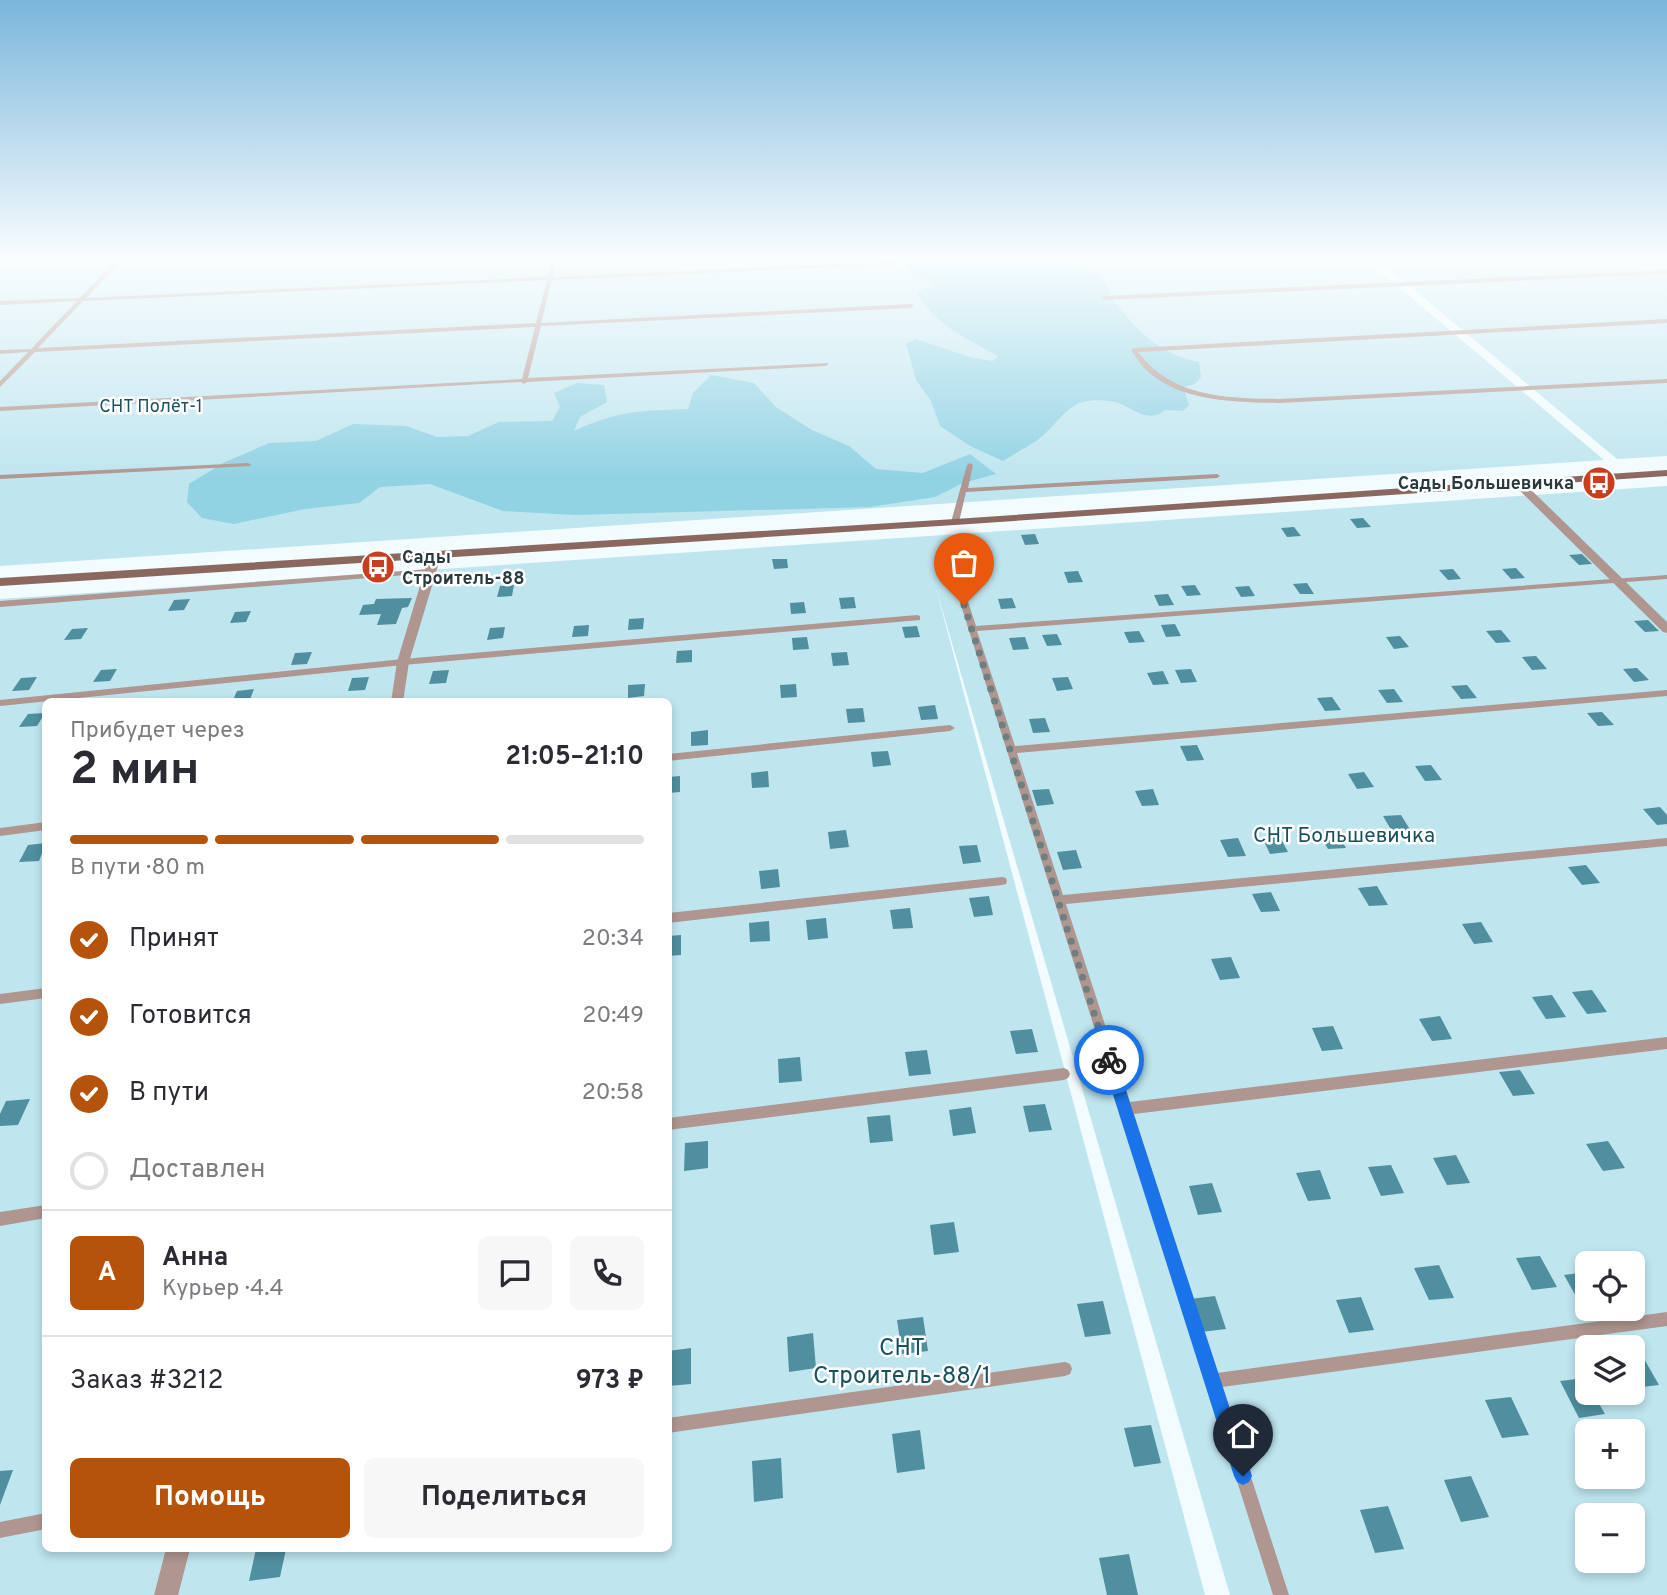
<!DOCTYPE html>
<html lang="ru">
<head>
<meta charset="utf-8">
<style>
  body { margin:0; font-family:Overpass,sans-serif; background:#f7f7f7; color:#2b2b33; height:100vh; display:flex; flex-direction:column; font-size:26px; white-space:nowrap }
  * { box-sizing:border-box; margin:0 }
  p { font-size:23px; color:#7c7c81 }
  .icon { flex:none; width:38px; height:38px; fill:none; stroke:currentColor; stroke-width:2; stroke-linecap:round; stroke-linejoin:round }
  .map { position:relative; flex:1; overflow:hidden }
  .side { position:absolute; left:42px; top:698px; width:630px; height:854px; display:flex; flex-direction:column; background:#fff; border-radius:10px; box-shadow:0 4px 10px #0003 }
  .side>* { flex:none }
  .buttons { position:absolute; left:1575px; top:1251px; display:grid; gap:14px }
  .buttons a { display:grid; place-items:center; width:70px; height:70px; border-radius:10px; background:#fff; box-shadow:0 4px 10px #0003; font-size:35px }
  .pin { position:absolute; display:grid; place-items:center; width:60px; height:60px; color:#fff; margin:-72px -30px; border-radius:50% 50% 50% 0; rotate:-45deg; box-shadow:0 0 7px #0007 }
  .pin .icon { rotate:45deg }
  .courier { position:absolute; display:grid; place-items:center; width:70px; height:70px; margin:-35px; border:5px solid #1a73e8; border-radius:50%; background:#fff; color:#222; box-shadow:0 2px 9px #0007 }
  .summary em { font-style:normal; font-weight:700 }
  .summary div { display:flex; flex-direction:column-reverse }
  .summary { display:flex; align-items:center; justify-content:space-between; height:119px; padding:0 28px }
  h1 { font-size:46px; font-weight:700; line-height:52px }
  .bar { display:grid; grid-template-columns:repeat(4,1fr); gap:10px 7px; align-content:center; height:84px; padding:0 28px }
  .bar i { height:9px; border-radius:5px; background:#e1e1e2 }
  .bar .selected { background:#b45309 }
  .bar p { grid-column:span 4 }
  .line { display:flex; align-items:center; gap:18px; padding:0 28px; border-top:2px solid #e1e1e2 }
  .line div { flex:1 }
  .round { display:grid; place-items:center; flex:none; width:74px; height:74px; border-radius:10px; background:#f7f7f7 }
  ol { padding:0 28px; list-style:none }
  li { display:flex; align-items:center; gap:21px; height:77px }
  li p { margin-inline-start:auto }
  li .icon { padding:7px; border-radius:50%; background:#b45309; color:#fff; stroke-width:4 }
  li:last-child { color:#7c7c81 }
  li i { width:38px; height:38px; border:4px solid #e1e1e2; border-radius:50% }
  .primary-button { display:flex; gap:14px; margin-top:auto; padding:14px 28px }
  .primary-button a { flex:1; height:80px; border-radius:10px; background:#b45309; color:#fff; font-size:28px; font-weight:700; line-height:80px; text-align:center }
  .primary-button a+a { background:#f7f7f7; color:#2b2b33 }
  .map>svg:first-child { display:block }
  .green { fill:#bfe5ef; fill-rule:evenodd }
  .forest { fill:#91d2e3 }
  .building { fill:#4f8f9f }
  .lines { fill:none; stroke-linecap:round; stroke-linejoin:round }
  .lane { fill:#af9690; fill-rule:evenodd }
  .street { fill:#af9690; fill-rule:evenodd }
  .secondary { fill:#8a675f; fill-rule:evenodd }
  .route { fill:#1a73e8 }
  .done { stroke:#6f7e81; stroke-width:7; stroke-dasharray:0 12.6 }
  .labels { text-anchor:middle; stroke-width:5; stroke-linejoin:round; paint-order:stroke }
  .far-park-label { font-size:18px; fill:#19515d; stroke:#fff }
  .far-poi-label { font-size:18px; font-weight:bold; fill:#293a3e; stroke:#fff; text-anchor:end }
  .park-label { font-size:21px; fill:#19515d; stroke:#fff }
  .near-park-label { font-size:24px; fill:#19515d; stroke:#fff }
</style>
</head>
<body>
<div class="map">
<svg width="1667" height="1595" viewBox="0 0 1667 1595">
  <rect width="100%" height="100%" fill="#f2fbfd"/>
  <path class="green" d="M0,257H1363L1604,460L0,566Z
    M1375,257H1667V456L1617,459Z
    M1667,486V1595H1230L935,585L1205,1595H0V599ZM46,702H668V1549H46ZM1587,1264H1633V1309H1587ZM1587,1348H1633V1393H1587ZM1587,1432H1633V1477H1587ZM1587,1516H1633V1561H1587Z"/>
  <path class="forest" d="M901,257C952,257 1049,249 1093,272C1110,281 1106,290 1114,301C1137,331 1161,355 1199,362L1201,377L1195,384L1183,387L1189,405L1183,411L1165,410C1147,425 1131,406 1115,402C1108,400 1094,400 1087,401C1067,403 1052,431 1036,441C1025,448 1014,454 1003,461L970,446L940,426L931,401L916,380L906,344L916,339L973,358L993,361L998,356C966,338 934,325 917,292L932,285L910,271Z
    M711,375L754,383L776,407L812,430L849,446L876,469L923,473L970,454L996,474L963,483L935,497L870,507L575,515L503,511L430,484L380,487L359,503L305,509L234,524L202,518L187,502L189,484L223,463L269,443L316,441L353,424L406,426L437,437L468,436L499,422L552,421L560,407L554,393L577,383L604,385L607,402L580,417L574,431C620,410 639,411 688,409L693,393Z"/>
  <path class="building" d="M1363,518L1371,527L1357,528L1350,519Z
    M1294,527L1301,536L1287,537L1281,528Z
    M1035,534L1039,544L1025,545L1021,535Z
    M1582,554L1592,564L1579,565L1569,555Z
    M772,559H787L788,568L774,569Z
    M1516,568L1525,578L1511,579L1502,569Z
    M1453,569L1461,579L1448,580L1439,570Z
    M1078,571L1083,582L1068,583L1064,572Z
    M1307,583L1314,594H1300L1293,584Z
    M514,585L512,596L497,597L500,586Z
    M1195,585L1201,595L1187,596L1181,586Z
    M1249,586L1255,596L1241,597L1235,587Z
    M1168,594L1174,605L1159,606L1154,595Z
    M854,597L856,608L841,609L839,598Z
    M412,598L408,607L402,608L396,624L377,625L381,614L359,615L363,605L374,604L376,599Z
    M1012,598L1016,608L1001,609L998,599Z
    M190,599L184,610L168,611L174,600Z
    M804,602L806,613L791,614L790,603Z
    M251,611L246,622L230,623L235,612Z
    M644,618L643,629L628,630L629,619Z
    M1648,620L1659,631L1645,632L1634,621Z
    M1175,624L1181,636L1166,637L1161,625Z
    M589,625L588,636L572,637L574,626Z
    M917,626L920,637L905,638L902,627Z
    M505,627L503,638L487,640L490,628Z
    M88,628L81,639L64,640L72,629Z
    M1501,630L1511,642L1496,643L1486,631Z
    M1139,631L1145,642L1129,643L1124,632Z
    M1057,634L1062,645L1047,646L1042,635Z
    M1400,636L1409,647L1394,649L1386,637Z
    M807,637L809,649L793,650L792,638Z
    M1025,637L1029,649L1013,650L1009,638Z
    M692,650V662L676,663L677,651Z
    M312,652L307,664L291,665L295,653Z
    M847,652L849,665L833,666L831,653Z
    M1536,656L1547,669L1532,670L1522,657Z
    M1637,668L1649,680L1634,682L1623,669Z
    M117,669L110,681L93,682L101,670Z
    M1191,669L1197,682L1181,683L1175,670Z
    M449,670L446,683L429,684L433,671Z
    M1163,671L1169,684L1153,685L1147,673Z
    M37,677L29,690L12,691L21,678Z
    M369,677L365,690L348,691L352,678Z
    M1068,677L1073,689L1057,691L1052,678Z
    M645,684L644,696L628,698V685Z
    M796,684L797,697L781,698L780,685Z
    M1467,685L1477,698L1461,699L1451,686Z
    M254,689L249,702H232L237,691Z
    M1394,689L1403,702L1387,703L1378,690Z
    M1332,697L1341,710L1325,711L1317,698Z
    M935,705L938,719L921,720L918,707Z
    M863,708L865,722L848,723L846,709Z
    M1602,712L1614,725L1598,726L1587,713Z
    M45,713L37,726L19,727L28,714Z
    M1045,718L1050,732L1033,733L1029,719Z
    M708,730V745L691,746V732Z
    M1197,745L1204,760L1187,761L1180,746Z
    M888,751L891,765L873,767L871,752Z
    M1431,765L1442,780L1425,781L1415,766Z
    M768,771L769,787L752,788L751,773Z
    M1364,772L1374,787L1357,789L1348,774Z
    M680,776V792L668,793V777Z
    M1049,789L1054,804L1037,806L1032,790Z
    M1153,789L1159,805L1142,806L1135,791Z
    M1660,807L1667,815V824L1657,825L1643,809Z
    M1401,815L1411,831L1393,833L1383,816Z
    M846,830L849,847L830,849L828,832Z
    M1336,831L1346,848L1328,849L1318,832Z
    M1279,835L1288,852L1270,854L1262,837Z
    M1238,838L1246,856L1228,857L1220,840Z
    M46,843L39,861L19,862L28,845Z
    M977,845L981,862L963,864L959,846Z
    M1076,850L1082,868L1063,870L1057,852Z
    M1586,865L1600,883L1582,885L1568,867Z
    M778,869L780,887L761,889L759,871Z
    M1377,886L1388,905L1369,906L1358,888Z
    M1271,892L1280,911L1261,912L1252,894Z
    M989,896L993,915L974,917L969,898Z
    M910,908L913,928L893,929L890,910Z
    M826,918L828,938L808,940L806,920Z
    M769,921L770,941L750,942L749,923Z
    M1481,922L1493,942L1474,944L1462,924Z
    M681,935V955L668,956V936Z
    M1231,957L1240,978L1220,980L1211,959Z
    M1592,990L1607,1012L1587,1014L1572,992Z
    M1552,995L1566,1017L1546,1019L1532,997Z
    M1440,1016L1452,1039L1432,1041L1419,1019Z
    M1333,1026L1343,1049L1322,1051L1312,1028Z
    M1032,1029L1038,1052L1016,1054L1010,1031Z
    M927,1050L931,1074L909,1076L905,1052Z
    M800,1057L802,1081L779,1083L778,1059Z
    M1520,1070L1535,1094L1513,1096L1499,1072Z
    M30,1099L18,1125L0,1126V1114L6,1101Z
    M1045,1104L1052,1130L1029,1132L1023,1106Z
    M971,1107L976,1133L953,1136L949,1110Z
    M890,1115L893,1141L870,1143L867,1117Z
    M708,1141V1168L684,1171L685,1143Z
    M1608,1141L1625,1168L1603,1171L1586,1144Z
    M1456,1155L1470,1183L1447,1185L1433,1158Z
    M1391,1165L1404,1193L1381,1196L1368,1167Z
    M1320,1170L1331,1199L1308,1201L1296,1173Z
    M1212,1183L1222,1212L1198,1215L1189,1186Z
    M954,1222L959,1252L934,1255L930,1225Z
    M1540,1256L1557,1287L1532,1290L1516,1258Z
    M1439,1265L1454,1298L1429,1300L1414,1268Z
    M1587,1272V1306L1582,1307L1564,1275Z
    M1215,1296L1226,1329L1201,1332L1190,1299Z
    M1361,1297L1374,1330L1349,1333L1336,1300Z
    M1103,1301L1111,1334L1085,1337L1077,1304Z
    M923,1317L928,1351L902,1354L897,1320Z
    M813,1333L816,1368L789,1372L787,1337Z
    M691,1348V1384L668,1386V1351Z
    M1633,1350H1639L1659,1385L1633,1388Z
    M1585,1378L1587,1393H1593L1605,1414L1579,1418L1560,1381Z
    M1511,1397L1529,1435L1502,1438L1485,1400Z
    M1151,1425L1161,1463L1134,1467L1124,1428Z
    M920,1430L925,1469L897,1473L892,1434Z
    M781,1458L783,1498L754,1502L752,1461Z
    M13,1470L0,1505V1471Z
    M1471,1476L1489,1517L1461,1522L1444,1480Z
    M1388,1506L1404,1549L1375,1553L1360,1510Z
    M256,1549H286L280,1577L249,1581Z
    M1129,1554L1138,1595H1107L1099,1558Z"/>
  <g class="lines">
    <path class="lane" d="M75,257H115L112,259L0,263V259Z
      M119,257H125L86,298L547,277L552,257H557L553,277L896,261L899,263L896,265L552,280L541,323L911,304L914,306L911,308L541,326L528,378L828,363V365L826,366L527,382L524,384L521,382L0,411V407L522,379L535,327L35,352L0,387V381L28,352L0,354V350L31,349L77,301L0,305V301L80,298ZM547,280L536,323L38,348L83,301Z
      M1667,270V274L1104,300L1101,298L1104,296Z
      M1667,319V323L1138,352C1173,398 1226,398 1279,399L1667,379V383L1279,403C1235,402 1178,402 1144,368C1139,362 1135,356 1131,350L1134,348Z
      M248,463L251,465L250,466L0,479V475Z
      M970,463L973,465L968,488L1217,474L1220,476L1217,478L966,492L959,522L955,524H952L951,522L967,465Z
      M429,569H432V573L0,607V601Z
      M1667,575V579L977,631L1015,746L1667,690V696L1017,753L1063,895L1667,838V846L1066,904L1130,1102L1667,1037V1049L1134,1114L1217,1373L1667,1312V1326L1222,1387L1289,1595H1273L1121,1114L1118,1109L1119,1106L953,580L957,578L961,580L976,626Z
      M917,615L920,616V620L403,665L0,706V700L403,659Z
      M950,725L955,728L950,731L668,761V754Z
      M46,822V830L0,836V828Z
      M1002,877L1006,878L1007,881L1006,884L1002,885L668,923V913Z
      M46,988V998L0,1004V994Z
      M1064,1068L1068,1070L1070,1074L1068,1078L1064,1080L668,1130V1118Z
      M46,1205V1218L0,1226V1212Z
      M1065,1362L1070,1364L1072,1369L1070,1374L1065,1376L668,1433V1418Z
      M46,1513V1529L0,1538V1522Z"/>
    <path class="street" d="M1518,480L1522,481L1667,622V633L1663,632L1514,485L1513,483Z
      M435,553L441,556L409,662L403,702H391L397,662L429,556Z
      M166,1549H190L178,1595H154Z"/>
    <path class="secondary" d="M1667,470V476L955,525L0,586V578L955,519Z"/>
  </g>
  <linearGradient id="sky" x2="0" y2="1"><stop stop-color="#7bb6db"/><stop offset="0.54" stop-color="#f9fdfe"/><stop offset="1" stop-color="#f9fdfe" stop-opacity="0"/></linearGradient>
  <rect width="1667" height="480" fill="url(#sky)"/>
  <path class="route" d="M1109,1054L1116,1060L1252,1476L1249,1482L1243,1485L1237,1482L1234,1476L1102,1060Z"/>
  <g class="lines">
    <path class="done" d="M964,605L1109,1060"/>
  </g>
  <defs>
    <symbol id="bus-disc" viewBox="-11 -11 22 22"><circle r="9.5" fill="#c93e1f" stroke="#fff"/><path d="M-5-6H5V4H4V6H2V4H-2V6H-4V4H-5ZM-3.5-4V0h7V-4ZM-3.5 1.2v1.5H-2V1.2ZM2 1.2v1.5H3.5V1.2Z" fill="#fff"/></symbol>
  </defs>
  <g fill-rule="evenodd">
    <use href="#bus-disc" x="1580" y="464" width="38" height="38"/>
    <use href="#bus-disc" x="359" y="548" width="38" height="38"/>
  </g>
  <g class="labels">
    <g class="far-park-label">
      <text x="151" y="412">СНТ Полёт-1</text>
    </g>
    <g class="far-poi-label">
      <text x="1574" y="489">Сады Большевичка</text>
      <text x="402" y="563" text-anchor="start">Сады<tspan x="402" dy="21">Строитель-88</tspan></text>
    </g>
    <g class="park-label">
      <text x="1344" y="842">СНТ Большевичка</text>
    </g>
    <g class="near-park-label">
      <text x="902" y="1355">СНТ<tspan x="902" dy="28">Строитель-88/1</tspan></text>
    </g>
  </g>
</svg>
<div class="buttons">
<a><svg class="icon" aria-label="locate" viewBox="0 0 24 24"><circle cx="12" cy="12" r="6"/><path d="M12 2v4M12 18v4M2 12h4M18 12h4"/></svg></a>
<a><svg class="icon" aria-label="layers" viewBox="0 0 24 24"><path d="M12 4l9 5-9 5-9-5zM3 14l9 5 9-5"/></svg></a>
<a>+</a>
<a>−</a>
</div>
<div class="pin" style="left:964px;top:605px;background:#ea580c"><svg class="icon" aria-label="bag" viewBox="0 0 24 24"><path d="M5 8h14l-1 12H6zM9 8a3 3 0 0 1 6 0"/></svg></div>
<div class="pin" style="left:1243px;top:1476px;background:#1f2937"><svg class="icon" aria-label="home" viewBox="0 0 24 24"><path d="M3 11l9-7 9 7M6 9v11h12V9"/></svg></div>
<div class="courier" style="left:1109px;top:1060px"><svg class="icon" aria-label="bike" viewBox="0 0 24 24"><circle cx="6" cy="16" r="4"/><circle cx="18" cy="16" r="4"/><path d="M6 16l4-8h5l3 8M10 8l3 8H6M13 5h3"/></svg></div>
<section class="side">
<div class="summary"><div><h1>2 мин</h1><p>Прибудет через</p></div><em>21:05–21:10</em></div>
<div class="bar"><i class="selected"></i><i class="selected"></i><i class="selected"></i><i></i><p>В пути · 80 m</p></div>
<ol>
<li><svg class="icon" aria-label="check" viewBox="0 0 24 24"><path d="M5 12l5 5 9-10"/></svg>Принят<p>20:34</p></li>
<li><svg class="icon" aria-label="check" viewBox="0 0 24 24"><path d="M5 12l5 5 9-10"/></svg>Готовится<p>20:49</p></li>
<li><svg class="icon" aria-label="check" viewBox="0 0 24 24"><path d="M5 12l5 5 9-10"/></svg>В пути<p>20:58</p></li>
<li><i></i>Доставлен</li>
</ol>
<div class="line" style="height:126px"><b class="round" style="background:#b45309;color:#fff">А</b><div><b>Анна</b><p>Курьер · 4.4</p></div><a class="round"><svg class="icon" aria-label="chat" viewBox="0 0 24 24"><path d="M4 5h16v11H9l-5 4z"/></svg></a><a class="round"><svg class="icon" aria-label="phone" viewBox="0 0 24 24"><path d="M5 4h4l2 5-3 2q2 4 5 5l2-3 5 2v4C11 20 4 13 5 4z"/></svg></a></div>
<div class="line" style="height:91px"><div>Заказ #3212</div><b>973 ₽</b></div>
<div class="primary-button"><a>Помощь</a><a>Поделиться</a></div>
</section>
</div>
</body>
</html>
